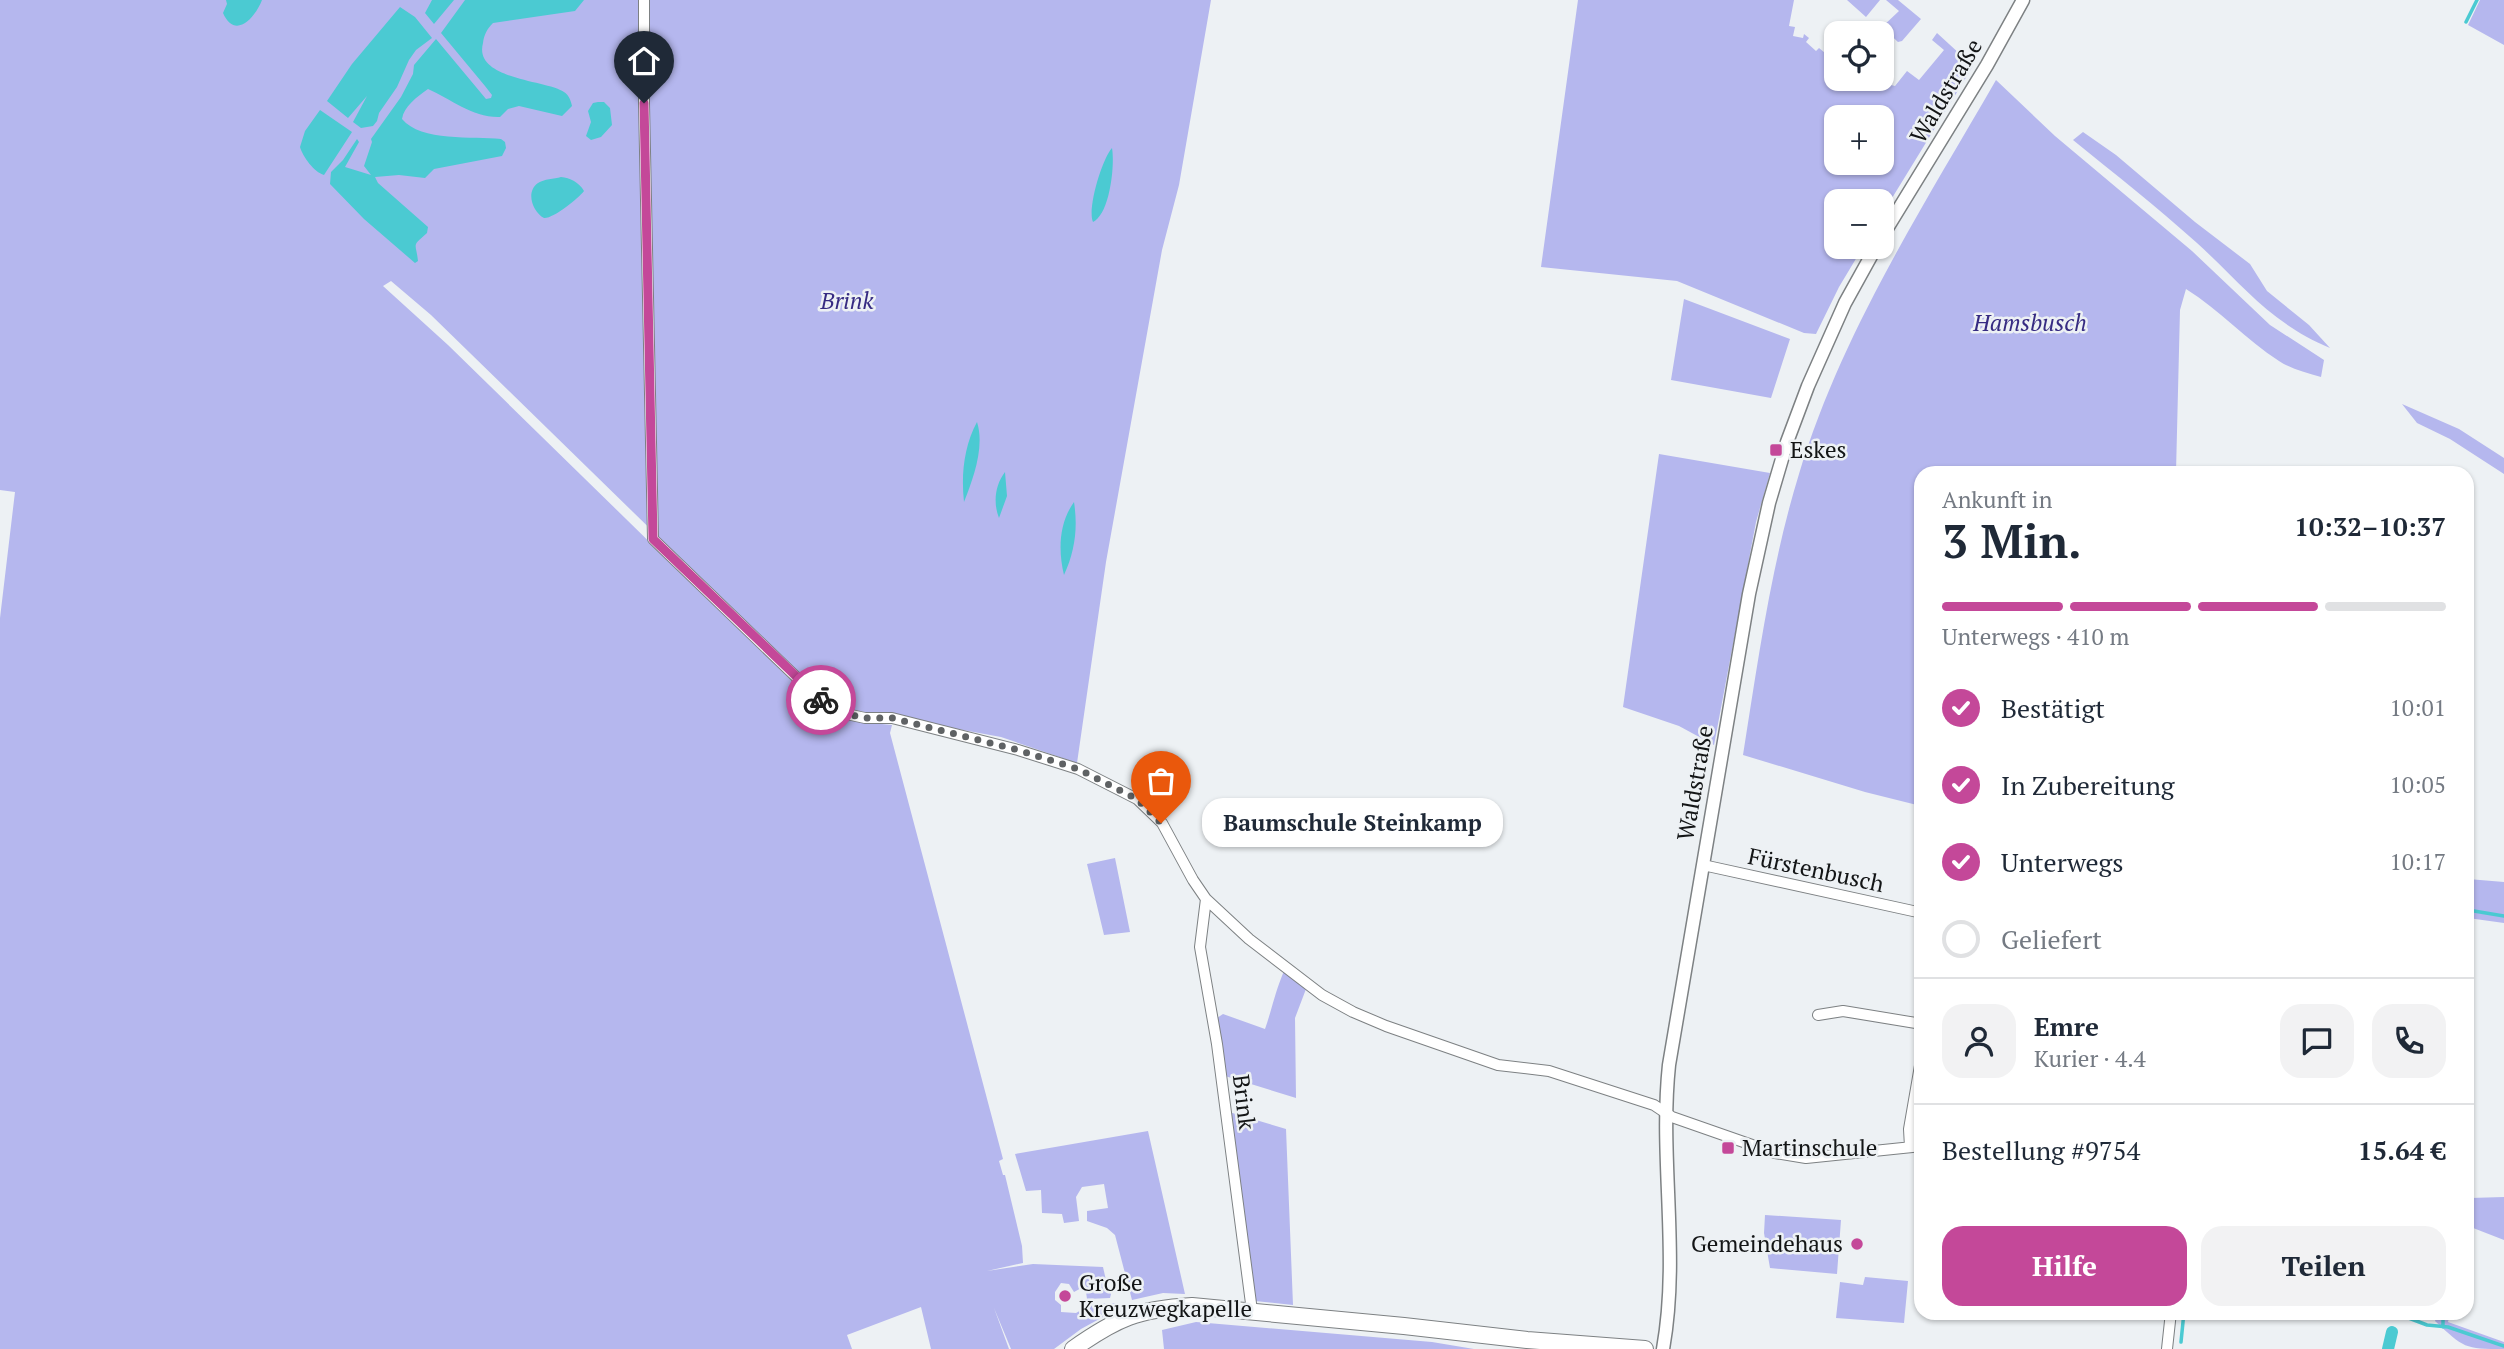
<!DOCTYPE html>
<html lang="de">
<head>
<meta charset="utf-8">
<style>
  body { margin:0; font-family:"PT Serif",serif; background:#f2f2f3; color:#1f2937; height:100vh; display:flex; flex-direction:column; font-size:26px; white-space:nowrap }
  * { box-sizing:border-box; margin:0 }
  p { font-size:23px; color:#747a83 }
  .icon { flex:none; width:38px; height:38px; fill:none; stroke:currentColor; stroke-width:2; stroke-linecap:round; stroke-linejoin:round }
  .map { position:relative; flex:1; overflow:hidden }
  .side { position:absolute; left:1914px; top:466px; width:560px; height:854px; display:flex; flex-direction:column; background:#fff; border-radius:21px; box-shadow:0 2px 5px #0004 }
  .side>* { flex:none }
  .controls { position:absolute; left:1824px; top:21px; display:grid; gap:14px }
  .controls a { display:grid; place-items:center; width:70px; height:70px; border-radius:14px; background:#fff; box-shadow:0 2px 5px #0004; font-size:35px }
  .pin { position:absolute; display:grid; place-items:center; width:60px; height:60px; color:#fff; margin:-72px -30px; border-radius:50% 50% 50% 0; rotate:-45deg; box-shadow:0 0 7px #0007 }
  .pin .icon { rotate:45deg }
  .courier { position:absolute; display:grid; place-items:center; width:70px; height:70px; margin:-35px; border:5px solid #c44899; border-radius:50%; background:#fff; color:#222; box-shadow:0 2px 9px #0007 }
  .bubble { position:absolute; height:49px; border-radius:21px; background:#fff; box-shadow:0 2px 5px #0004; font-size:23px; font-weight:800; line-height:49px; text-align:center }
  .summary em { font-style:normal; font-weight:800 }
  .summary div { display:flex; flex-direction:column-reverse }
  .summary { display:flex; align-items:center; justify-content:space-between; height:119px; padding:0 28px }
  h1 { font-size:46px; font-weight:800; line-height:52px }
  .bar { display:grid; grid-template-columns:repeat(4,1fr); gap:10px 7px; align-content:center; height:84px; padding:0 28px }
  .bar i { height:9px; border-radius:5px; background:#e0e1e3 }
  .bar .on { background:#c44899 }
  .bar p { grid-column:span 4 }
  .line { display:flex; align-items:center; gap:18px; padding:0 28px; border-top:2px solid #e0e1e3 }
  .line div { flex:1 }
  .round { display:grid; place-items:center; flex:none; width:74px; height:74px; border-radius:21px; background:#f2f2f3 }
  ol { padding:0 28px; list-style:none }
  li { display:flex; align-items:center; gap:21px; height:77px }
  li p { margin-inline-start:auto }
  li .icon { padding:7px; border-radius:50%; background:#c44899; color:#fff; stroke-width:4 }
  li:last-child { color:#747a83 }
  li i { width:38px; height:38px; border:4px solid #e0e1e3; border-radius:50% }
  .action { display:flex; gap:14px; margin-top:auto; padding:14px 28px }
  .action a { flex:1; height:80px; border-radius:21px; background:#c44899; color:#fff; font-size:28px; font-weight:800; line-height:80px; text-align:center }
  .action a+a { background:#f2f2f3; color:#1f2937 }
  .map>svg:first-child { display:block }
  .green { fill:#b5b7ee; fill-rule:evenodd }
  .water { fill:#4bcad2 }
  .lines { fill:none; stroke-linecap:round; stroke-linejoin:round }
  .stream { stroke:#4bcad2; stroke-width:3.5 }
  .canal { stroke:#4bcad2; stroke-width:12 }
  .minor-casing { stroke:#7d8183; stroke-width:12 }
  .tertiary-casing { stroke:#7d8183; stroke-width:15 }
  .primary-casing { stroke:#7d8183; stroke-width:18 }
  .minor { stroke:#fff; stroke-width:10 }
  .tertiary { stroke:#fff; stroke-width:12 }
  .primary { stroke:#fff; stroke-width:16 }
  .done { stroke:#5f6264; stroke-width:7; stroke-dasharray:0 12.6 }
  .route { stroke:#c44899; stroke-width:9 }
  .poi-dot { fill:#c44899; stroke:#edf1f4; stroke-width:2.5 }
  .labels { text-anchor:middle; stroke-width:5; stroke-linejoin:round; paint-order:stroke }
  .street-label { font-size:23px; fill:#131516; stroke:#edf1f4 }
  .park-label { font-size:23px; font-style:italic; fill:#362b82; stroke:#edf1f4 }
  .poi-label { font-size:23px; fill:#131516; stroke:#edf1f4; text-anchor:start }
</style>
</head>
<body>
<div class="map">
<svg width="2504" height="1349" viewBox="0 0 2504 1349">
  <rect width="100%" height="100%" fill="#edf1f4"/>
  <path class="green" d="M0,0H1211L1179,185L1162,250L1106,562L1077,763L1001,737L854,710L835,709L431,315L391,281L383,286L448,345L803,692C836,721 850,721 892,725L890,733L1003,1159L999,1161L1003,1175H1005L1022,1246L1023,1263L987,1271L1033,1264L1103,1267L1108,1289L1111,1294L1110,1298L1087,1299L1086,1292L1089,1289L1085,1286L1074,1292L1069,1284L1061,1283L1055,1292V1300L1061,1305V1312L1076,1313L1092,1304L1118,1303V1313L1103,1317L1081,1329L1054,1349H1011L994,1308L1009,1349H931L921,1307L847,1335L852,1349H0V618L15,492L0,490Z
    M1578,0H1794L1789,26L1795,27L1793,36L1803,38L1804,34L1809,38L1806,42L1816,51L1819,48L1836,62V79H1868L1895,86L1907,71L1919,80L1944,50L1932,40L1937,33L1973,66L1881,216V201H1836V247H1863L1839,287L1816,334L1804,333L1677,281L1541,267ZM1836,117H1881V163H1836Z
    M1847,0H1880L1866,17Z
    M1886,0H1898L1921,19L1902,41L1898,42L1882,27L1899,11Z
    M2480,0H2504V45L2468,25Z
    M1996,80L2055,136L2192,251L2270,325L2324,360L2321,377C2307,373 2291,369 2279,361C2246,340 2220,310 2186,289L2180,310L2176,472H1922L1921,806L1865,792L1743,755C1758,661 1771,565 1799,474C1842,332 1923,207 1996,80Z
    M2083,132L2116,155L2195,222L2250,264L2267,291L2309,325L2330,348C2270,323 2243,285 2197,243C2157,207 2115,174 2073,140Z
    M1684,299L1790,339L1771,398L1671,380Z
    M2402,404L2459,429L2504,458V474L2450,439L2417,423Z
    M1659,454L1770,473L1756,522L1714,745L1679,726L1623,707Z
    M1115,858L1130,932L1104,935L1087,864Z
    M2468,879L2504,882V923L2468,918Z
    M1284,971L1306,989L1295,1018L1296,1098L1225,1076L1217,1018L1223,1014L1265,1029C1272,1009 1275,992 1284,971Z
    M1229,1112L1286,1129L1293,1305L1255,1301Z
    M1148,1131L1185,1294L1163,1293L1132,1300L1115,1235L1107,1228L1087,1221V1211L1108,1208L1104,1184L1082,1187L1076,1197L1079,1221L1064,1223L1062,1214L1042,1213L1041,1190L1026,1191L1015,1154Z
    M2504,1197V1240L2468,1226L2470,1198Z
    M1765,1215L1841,1220L1837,1274L1770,1268L1764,1233Z
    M1865,1277L1908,1281L1904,1323L1836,1318L1840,1282L1863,1285Z
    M2437,1313H2450L2448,1322L2504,1342V1349C2464,1349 2464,1348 2435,1321Z
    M1196,1322L1432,1342L1474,1349H1164L1162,1330Z"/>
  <path class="water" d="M226,0H262C255,18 235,40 223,13L227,4Z
    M432,0H454L434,24L425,13Z
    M465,0H584L575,11L493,23C487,29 484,35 483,43C473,80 547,80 564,92C569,95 571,101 572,106L562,116L519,106L508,109L500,117C473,118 451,99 428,89C417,97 404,106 402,119C421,142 473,136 501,139L505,142L506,148L502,156L434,169L425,178L399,175L375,177L378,183L428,227L427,233C411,247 416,242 418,261L415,263L364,219L330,184L331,172L343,160L357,139L359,142L345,167L371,175L364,166L372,142L371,139L401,97L413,74L414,65L436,39L486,99L491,98L492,95L485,86L441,33Z
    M400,7L415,17L432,38L416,50L409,60L397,87L379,113L377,121L373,126L361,128L353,122L367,96L348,118L327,101L352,64Z
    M598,102H604L610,108L612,125L601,137L591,140L586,136L591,122L588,111L593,103Z
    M320,110L352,132L324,175C314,172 303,157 300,147L305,131Z
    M1112,148C1115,165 1110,214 1093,222C1087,209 1102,159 1112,148Z
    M561,177C570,178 579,182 584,191C579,198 553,219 544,218C533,212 525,192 538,183C544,179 554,179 561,177Z
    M977,422C985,447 973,479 964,502C961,475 964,446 977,422Z
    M1005,472L1007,496L999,518C993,503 995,485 1005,472Z
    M1074,502C1078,528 1075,551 1064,575C1058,550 1059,523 1074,502Z"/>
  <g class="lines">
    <path class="stream" d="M2466,22L2477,0
      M2468,910L2504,916
      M2393,1312L2427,1325L2448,1327L2504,1346
      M2443,1327V1312
      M2181,1342L2184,1312"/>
    <path class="canal" d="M2388,1349L2392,1332"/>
    <defs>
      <path id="minor" d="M644,0V103L653,539L819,699L842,713L865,718H892L1018,750L1078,769L1137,799L1162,823L1193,880L1206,899L1249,939L1322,995L1353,1012L1386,1026L1498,1065L1549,1071L1654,1105L1672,1117L1775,1153L1806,1158L1922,1146
        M1703,865L1922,913
        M1206,899L1200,947L1217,1044L1252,1311
        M1818,1015L1843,1011L1922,1024
        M1910,1147L1909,1129L1922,1054
        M2167,1349L2171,1312"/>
      <path id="tertiary" d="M1881,238L1987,65L2023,0
        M1663,1349C1680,1255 1659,1159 1669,1065L1749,594L1769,503L1787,442L1808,386L1845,303L1876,247"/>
      <path id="primary" d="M1073,1349C1117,1318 1138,1309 1192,1306L1404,1326L1527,1340L1645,1349"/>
    </defs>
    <use href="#minor" class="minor-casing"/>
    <use href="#tertiary" class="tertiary-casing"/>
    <use href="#primary" class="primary-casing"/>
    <use href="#minor" class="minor"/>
    <use href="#tertiary" class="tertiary"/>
    <use href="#primary" class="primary"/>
  </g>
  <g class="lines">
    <path class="done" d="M821,700L842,713L865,718H892L1018,750L1078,769L1137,799L1161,823"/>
    <path class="route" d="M644,103L653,539L821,700"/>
  </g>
  <g class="poi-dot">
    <rect x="1769" y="443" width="14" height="14" rx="3.5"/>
    <rect x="1721" y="1141" width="14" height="14" rx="3.5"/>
    <circle cx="1857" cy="1244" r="7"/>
    <circle cx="1065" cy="1296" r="7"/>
  </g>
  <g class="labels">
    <g class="street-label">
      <text transform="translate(1946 91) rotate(-59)" y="8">Waldstraße</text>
      <text transform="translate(1695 783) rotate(-80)" y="8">Waldstraße</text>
      <text transform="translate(1816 870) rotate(12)" y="8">Fürstenbusch</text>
      <text transform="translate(1244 1102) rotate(83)" y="8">Brink</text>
    </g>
    <g class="park-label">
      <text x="847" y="309">Brink</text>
      <text x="2030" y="331">Hamsbusch</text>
    </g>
    <g class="poi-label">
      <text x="1790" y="458">Eskes</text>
      <text x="1742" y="1156">Martinschule</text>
      <text x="1843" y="1252" text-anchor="end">Gemeindehaus</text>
      <text x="1079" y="1291">Große<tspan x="1079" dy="26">Kreuzwegkapelle</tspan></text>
    </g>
  </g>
</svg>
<div class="controls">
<a><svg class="icon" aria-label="locate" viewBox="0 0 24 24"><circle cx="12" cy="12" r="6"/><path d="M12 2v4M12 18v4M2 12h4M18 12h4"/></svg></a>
<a>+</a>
<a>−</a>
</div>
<div class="pin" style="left:1161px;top:823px;background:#ea580c"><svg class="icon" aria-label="bag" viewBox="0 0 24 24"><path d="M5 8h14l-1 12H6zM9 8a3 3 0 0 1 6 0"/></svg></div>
<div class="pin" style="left:644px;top:103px;background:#1f2937"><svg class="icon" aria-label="home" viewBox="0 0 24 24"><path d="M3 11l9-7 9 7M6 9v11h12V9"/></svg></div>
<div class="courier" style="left:821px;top:700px"><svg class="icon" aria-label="bike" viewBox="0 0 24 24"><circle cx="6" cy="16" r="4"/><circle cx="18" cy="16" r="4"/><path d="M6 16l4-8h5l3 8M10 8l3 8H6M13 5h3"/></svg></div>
<div class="bubble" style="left:1202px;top:798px;width:301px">Baumschule Steinkamp</div>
<section class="side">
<div class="summary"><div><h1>3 Min.</h1><p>Ankunft in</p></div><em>10:32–10:37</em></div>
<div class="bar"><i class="on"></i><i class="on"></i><i class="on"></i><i></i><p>Unterwegs · 410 m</p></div>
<ol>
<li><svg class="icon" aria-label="check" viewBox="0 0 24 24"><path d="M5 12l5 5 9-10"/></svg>Bestätigt<p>10:01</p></li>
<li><svg class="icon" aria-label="check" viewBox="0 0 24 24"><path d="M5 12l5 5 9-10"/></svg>In Zubereitung<p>10:05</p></li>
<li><svg class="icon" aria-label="check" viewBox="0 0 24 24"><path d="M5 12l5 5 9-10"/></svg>Unterwegs<p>10:17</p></li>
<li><i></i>Geliefert</li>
</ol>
<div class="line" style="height:126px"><a class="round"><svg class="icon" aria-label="person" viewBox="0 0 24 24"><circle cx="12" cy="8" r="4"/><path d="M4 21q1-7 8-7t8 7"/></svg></a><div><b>Emre</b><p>Kurier · 4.4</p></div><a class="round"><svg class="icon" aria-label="chat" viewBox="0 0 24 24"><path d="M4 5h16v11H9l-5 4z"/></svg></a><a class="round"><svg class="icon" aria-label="phone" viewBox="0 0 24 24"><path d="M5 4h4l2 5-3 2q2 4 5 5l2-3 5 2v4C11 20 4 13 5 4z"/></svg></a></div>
<div class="line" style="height:91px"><div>Bestellung #9754</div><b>15.64 €</b></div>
<div class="action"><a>Hilfe</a><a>Teilen</a></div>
</section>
</div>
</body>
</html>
